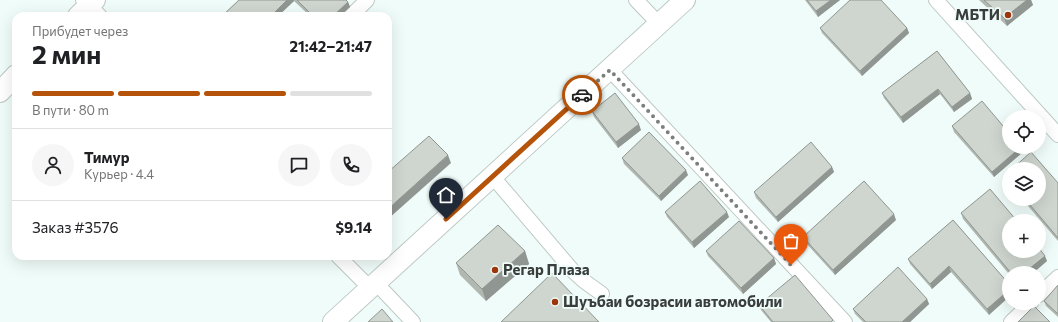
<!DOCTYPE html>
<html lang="ru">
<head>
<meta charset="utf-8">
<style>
  body { margin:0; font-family:Commissioner,sans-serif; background:#f6f6f6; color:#202124; height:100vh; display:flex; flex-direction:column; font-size:15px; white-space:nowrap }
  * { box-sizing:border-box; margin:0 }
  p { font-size:13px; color:#757577 }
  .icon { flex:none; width:22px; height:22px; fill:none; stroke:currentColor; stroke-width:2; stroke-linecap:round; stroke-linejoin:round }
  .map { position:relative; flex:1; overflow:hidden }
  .panel { position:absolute; left:12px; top:12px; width:380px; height:248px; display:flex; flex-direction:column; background:#fff; border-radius:12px; box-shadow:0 4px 16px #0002 }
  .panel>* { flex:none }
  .fabs { position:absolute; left:1002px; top:110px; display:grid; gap:8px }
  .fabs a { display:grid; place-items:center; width:44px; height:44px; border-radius:50%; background:#fff; box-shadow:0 4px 16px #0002; font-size:20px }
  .pin { position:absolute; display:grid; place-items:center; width:34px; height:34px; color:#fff; margin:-41px -17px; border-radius:50% 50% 50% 0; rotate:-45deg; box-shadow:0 0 4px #0007 }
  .pin .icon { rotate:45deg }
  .courier { position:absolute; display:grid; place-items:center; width:40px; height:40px; margin:-20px; border:3px solid #b45309; border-radius:50%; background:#fff; color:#222; box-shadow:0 1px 5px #0007 }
  .headline em { font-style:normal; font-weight:700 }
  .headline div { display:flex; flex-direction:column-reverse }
  .headline { display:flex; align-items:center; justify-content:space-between; height:68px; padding:0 20px }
  h1 { font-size:26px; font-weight:700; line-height:30px }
  .bar { display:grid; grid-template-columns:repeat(4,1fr); gap:6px 4px; align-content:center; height:48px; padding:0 20px }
  .bar i { height:5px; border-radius:3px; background:#e0e0e0 }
  .bar .on { background:#b45309 }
  .bar p { grid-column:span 4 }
  .line { display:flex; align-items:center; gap:10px; padding:0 20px; border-top:1px solid #e0e0e0 }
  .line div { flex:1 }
  .round { display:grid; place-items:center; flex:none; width:42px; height:42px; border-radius:21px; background:#f6f6f6 }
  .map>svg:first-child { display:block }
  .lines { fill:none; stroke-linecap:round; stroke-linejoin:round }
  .street-casing { stroke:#bdc9c5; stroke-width:16 }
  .secondary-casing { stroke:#bdc9c5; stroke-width:22 }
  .street { stroke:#fff; stroke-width:14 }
  .secondary { stroke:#fff; stroke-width:20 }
  .wall { fill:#b1b8b2 }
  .shaded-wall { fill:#909691 }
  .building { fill:#ced6cf; stroke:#909691 }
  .done { stroke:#79807e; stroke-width:4; stroke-dasharray:0 7.2 }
  .route { stroke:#b45309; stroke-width:5 }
  .poi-dot { fill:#9c360c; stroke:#f0fcf9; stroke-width:1.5 }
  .labels { text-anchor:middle; stroke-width:3.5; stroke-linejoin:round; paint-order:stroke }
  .poi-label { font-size:15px; font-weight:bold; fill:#393e3c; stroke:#f0fcf9; text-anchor:start }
</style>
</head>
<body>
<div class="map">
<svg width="1058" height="322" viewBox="0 0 1058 322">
  <rect width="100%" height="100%" fill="#f0fcf9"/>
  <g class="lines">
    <defs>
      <path id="street" d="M83,0L100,16
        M636,0L659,24
        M936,0L1058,135
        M351,16L367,0
        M610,70L845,322
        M493,177L573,271L584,281L602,294
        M338,256L370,288
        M376,283L413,322
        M1039,295L1058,277
        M1011,322L1031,303"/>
      <path id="secondary" d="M78,16L95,0
        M0,92L16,75
        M333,322L685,0"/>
    </defs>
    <use href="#street" class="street-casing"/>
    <use href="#secondary" class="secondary-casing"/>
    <use href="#street" class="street"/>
    <use href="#secondary" class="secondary"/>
  </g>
  <path class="wall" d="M239,0H346L348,2L350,7L340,16H310L294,1L278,16H222Z
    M805,0H840L818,17Z
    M979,0H1031L1033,5L1007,26Z
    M820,28H907L909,33L862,76L822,33Z
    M937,51L970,93L972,99L954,112L940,94L903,123L884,98L882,93Z
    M592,111L641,130L618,148L594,117Z
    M952,126L1023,152L994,177L954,132Z
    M622,158L688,175L661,201L624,164Z
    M832,167L834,172L778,222L756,198L754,192Z
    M1009,172V184L1007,181L1005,175Z
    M1058,183V241L1022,199H1039Z
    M665,212L729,217L694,248L667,217Z
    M961,213L1047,261L1033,273H1009V274L963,219Z
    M896,220L835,275L805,242L803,237Z
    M953,220L1009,284L989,315L951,272L932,289L910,264L908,259Z
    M525,251L529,264L486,301L460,275L456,263Z
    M706,251L774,258L776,264L743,294L708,256Z
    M1058,285V317L1046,306L1044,301Z
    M927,299L929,304L910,322H863L855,314L853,309Z
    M759,305L834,322H771L761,310Z"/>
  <path class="shaded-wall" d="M287,0H294V1L278,16H271Z
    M831,0H840L818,17L816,11Z
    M1027,0H1031L1033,5L1007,26L1004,18Z
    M348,2L350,7L340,16H333Z
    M907,28L909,33L862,76L860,71Z
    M938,89L940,94L903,123L901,117Z
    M970,93L972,99L954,112L952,107Z
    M639,124L641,130L618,148L616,142Z
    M1021,147L1023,152L994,177L992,172Z
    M448,155L451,163L388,219V209Z
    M832,167L834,172L778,222L776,217Z
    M686,170L688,175L661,201L659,196Z
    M727,212L729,217L694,248L692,242Z
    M894,214L896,220L835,275L833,270Z
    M525,251L529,264L486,301L482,289Z
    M1045,256L1047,261L1033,273H1024Z
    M774,258L776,264L743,294L741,288Z
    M949,266L951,272L932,289L930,284Z
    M1009,290V297L989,315L987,309Z
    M927,299L929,304L910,322H902Z"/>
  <path class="building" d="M239,0H287L271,16H222Z
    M297,0H346L348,2L333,16H313Z
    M807,0H831L816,11Z
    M850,0H881L907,28L860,71L820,28Z
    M984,0H1027L1004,18Z
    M937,51L970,93L952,107L938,89L901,117L882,93Z
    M615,93L639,124L616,142L592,111Z
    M982,101L1009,133V147H1021L992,172L952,126Z
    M649,132L686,170L659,196L622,158Z
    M429,136L448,155L388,209V172Z
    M811,142L832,167L776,217L754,192Z
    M1031,152L1058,183V238L1025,199H1039V169H1012Z
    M1009,172V180L1005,175Z
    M700,181L727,212L692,242L665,212Z
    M864,181L894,214L833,270L803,237Z
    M990,189L1017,221H1009V251H1039V248L1045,256L1024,273H1011L961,213Z
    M953,220L1009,284V290L987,309L949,266L930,284L908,259Z
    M739,221L774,258L741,288L706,251Z
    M498,225L525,251L482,289L456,263Z
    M898,267L927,299L902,322H866L853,309Z
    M552,273L599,322H501Z
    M795,275L833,320L831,322H773L759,305Z
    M1058,285V314L1044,301Z
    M1034,306L1050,322H1018Z
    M382,309L393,322H368Z"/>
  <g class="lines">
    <path class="done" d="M582,95L610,70L791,265"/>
    <path class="route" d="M446,219L582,95"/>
  </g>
  <g class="poi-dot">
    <circle cx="1008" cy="15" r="4"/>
    <circle cx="495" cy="270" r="4"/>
    <circle cx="555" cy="302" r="4"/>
  </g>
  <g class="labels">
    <g class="poi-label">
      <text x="1000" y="20" text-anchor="end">МБТИ</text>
      <text x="503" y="275">Регар Плаза</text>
      <text x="563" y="307">Шуъбаи бозрасии автомобили</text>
    </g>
  </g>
</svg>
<div class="fabs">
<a><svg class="icon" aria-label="locate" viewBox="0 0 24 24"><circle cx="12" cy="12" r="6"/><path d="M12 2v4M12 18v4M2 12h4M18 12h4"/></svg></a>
<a><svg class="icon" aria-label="layers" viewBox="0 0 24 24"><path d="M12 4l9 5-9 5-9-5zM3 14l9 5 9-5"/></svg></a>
<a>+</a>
<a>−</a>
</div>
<div class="pin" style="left:791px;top:265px;background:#ea580c"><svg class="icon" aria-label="bag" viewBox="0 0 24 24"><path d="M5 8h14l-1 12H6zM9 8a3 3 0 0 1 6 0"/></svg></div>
<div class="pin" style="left:446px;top:219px;background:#1f2937"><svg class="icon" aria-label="home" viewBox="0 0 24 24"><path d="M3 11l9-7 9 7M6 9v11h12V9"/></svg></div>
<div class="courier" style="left:582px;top:95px"><svg class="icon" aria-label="car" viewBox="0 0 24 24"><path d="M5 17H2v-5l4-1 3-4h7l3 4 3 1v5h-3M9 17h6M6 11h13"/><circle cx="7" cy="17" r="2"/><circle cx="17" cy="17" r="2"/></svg></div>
<section class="panel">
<div class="headline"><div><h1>2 мин</h1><p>Прибудет через</p></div><em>21:42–21:47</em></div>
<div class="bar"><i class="on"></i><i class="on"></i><i class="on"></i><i></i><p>В пути · 80 m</p></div>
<div class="line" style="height:72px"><a class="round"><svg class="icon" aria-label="person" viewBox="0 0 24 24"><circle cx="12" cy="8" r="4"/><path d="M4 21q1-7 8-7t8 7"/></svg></a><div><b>Тимур</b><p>Курьер · 4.4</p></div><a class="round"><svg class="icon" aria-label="chat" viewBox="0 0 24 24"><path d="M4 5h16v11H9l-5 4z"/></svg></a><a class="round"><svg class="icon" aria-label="phone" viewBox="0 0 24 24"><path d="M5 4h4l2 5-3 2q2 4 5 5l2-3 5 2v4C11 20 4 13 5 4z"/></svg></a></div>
<div class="line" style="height:52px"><div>Заказ #3576</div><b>$9.14</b></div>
</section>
</div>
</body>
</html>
